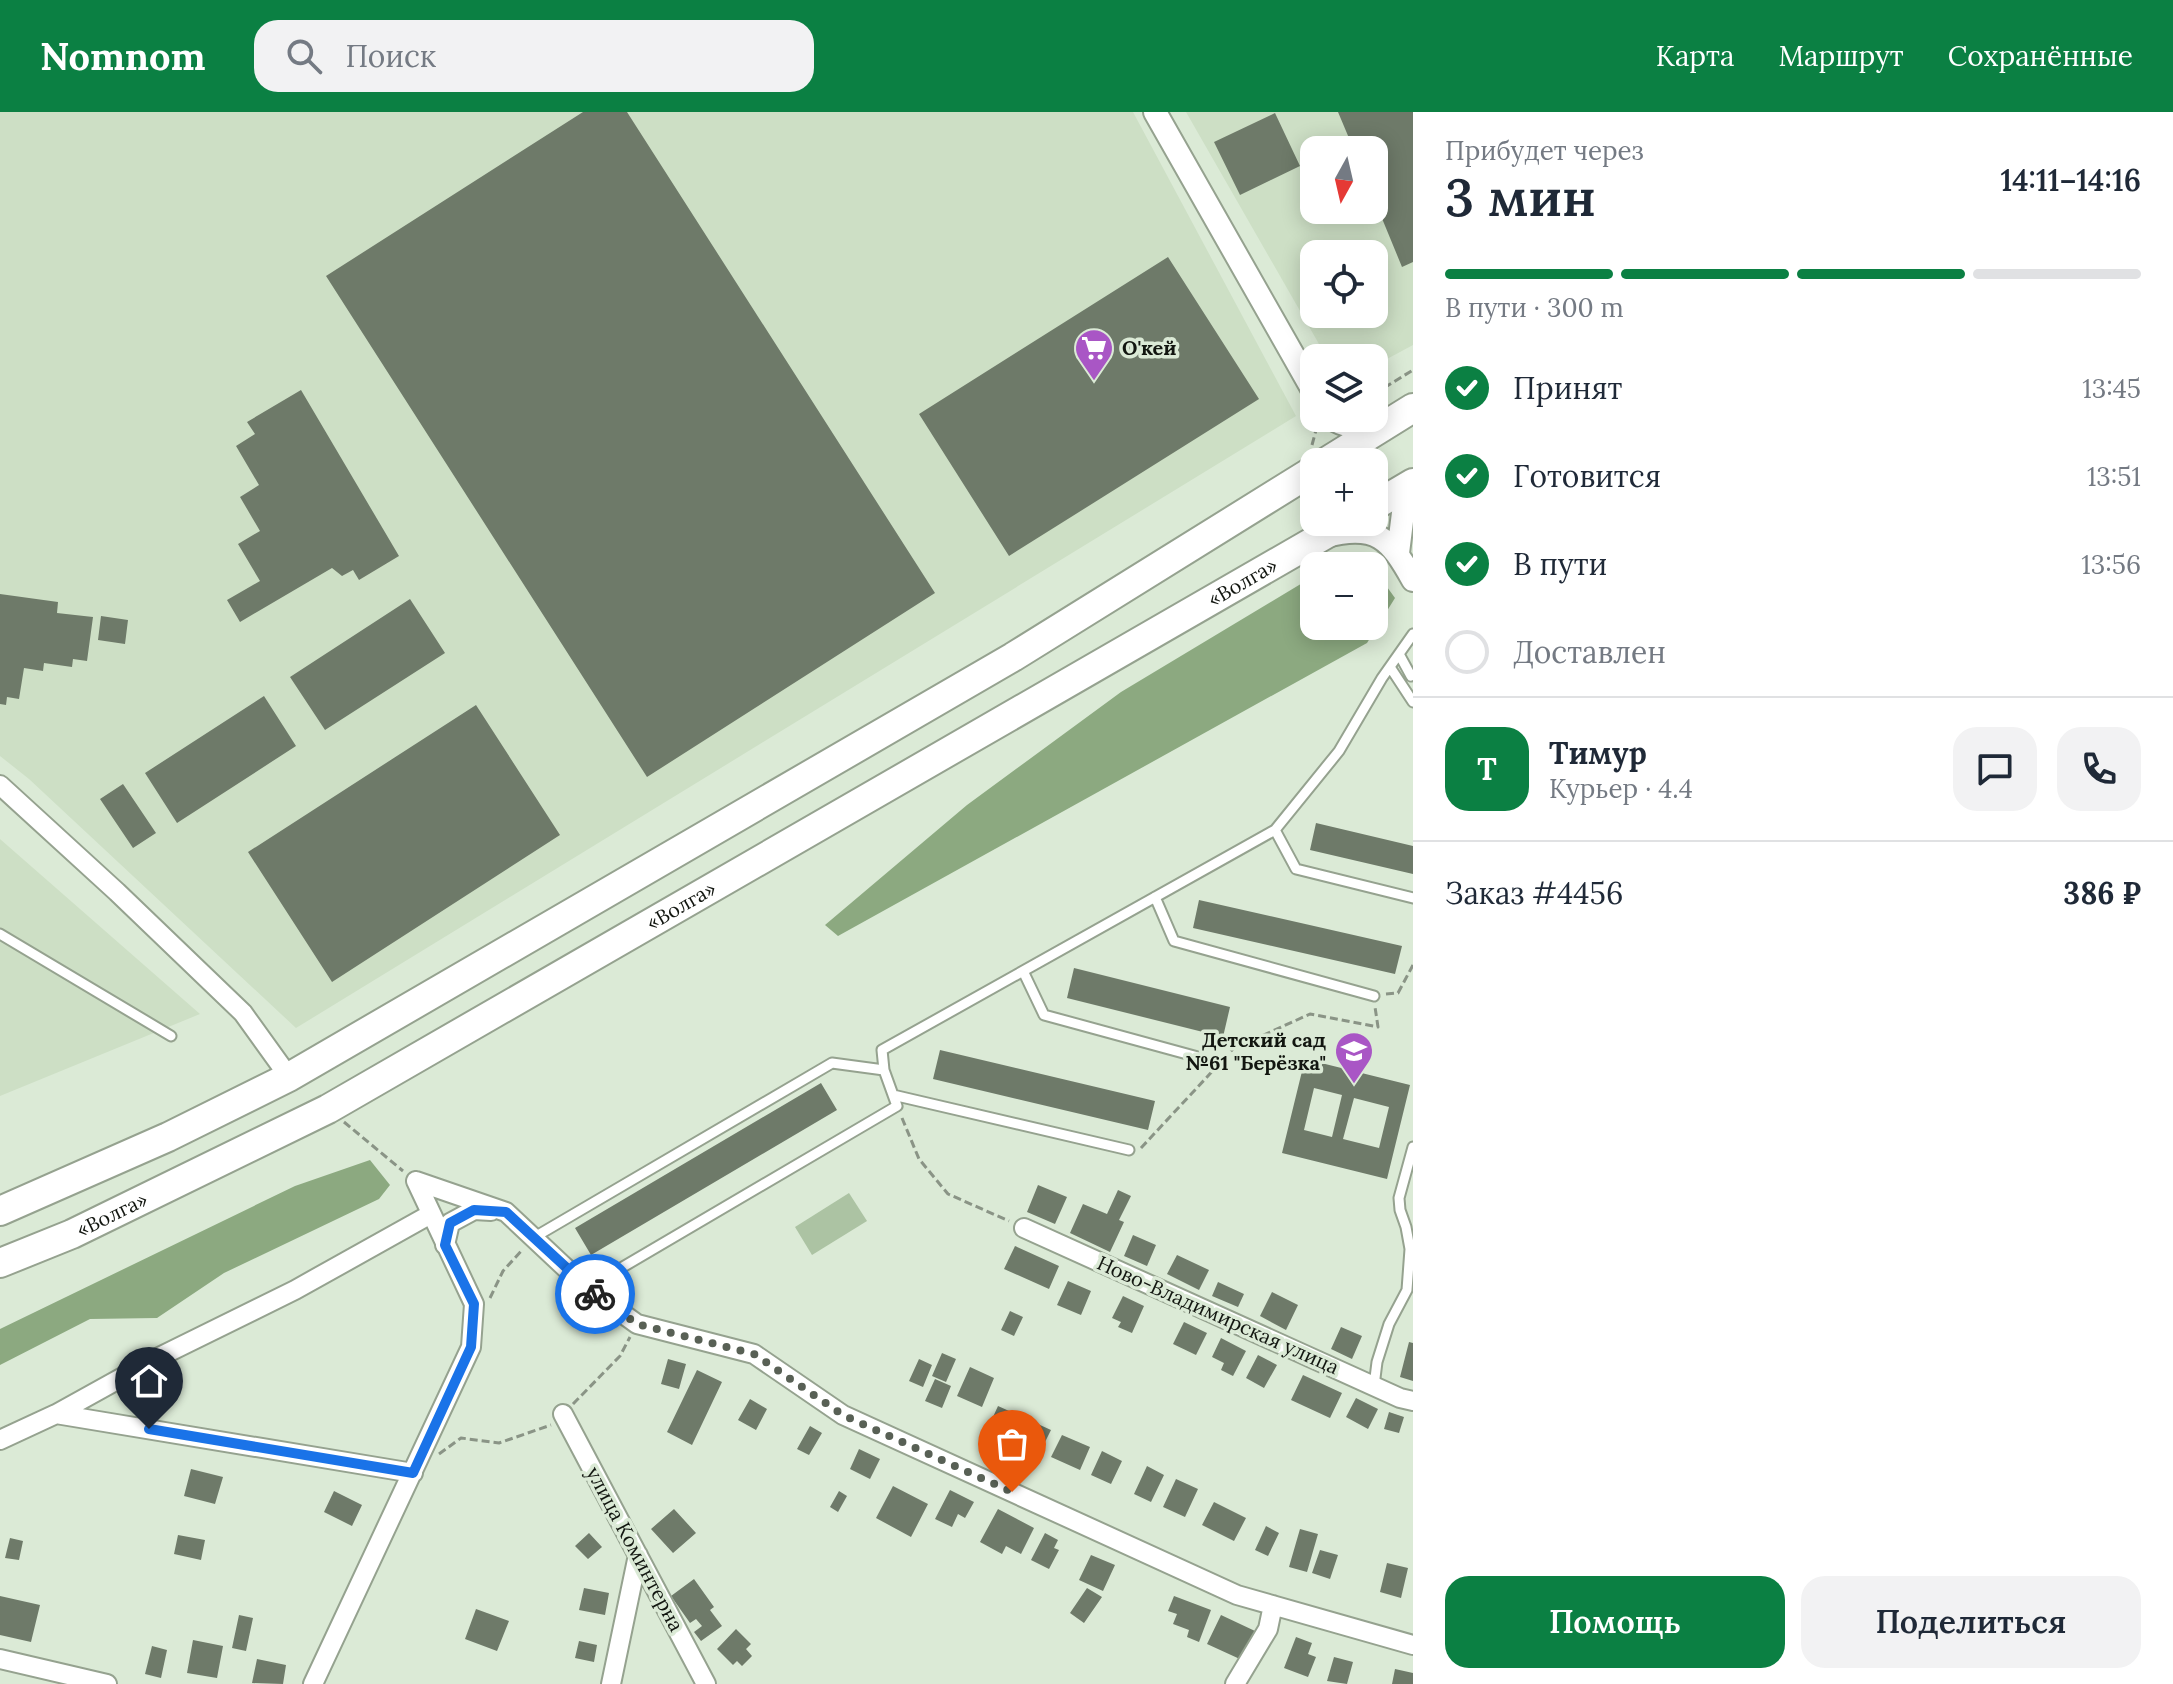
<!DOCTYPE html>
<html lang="ru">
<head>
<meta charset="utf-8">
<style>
  body { margin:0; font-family:Lora,serif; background:#f2f2f3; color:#1f2937; height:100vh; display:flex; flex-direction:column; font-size:30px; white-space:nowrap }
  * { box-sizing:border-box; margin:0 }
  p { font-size:26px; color:#747a83 }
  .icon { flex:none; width:44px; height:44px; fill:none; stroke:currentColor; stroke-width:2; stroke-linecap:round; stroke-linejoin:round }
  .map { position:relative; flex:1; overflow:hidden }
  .sheet { display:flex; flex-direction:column; background:#fff; width:760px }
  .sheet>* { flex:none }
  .needle { width:52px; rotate:188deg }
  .buttons { position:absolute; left:1300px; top:24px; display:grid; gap:16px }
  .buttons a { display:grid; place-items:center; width:88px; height:88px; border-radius:16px; background:#fff; box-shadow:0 4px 20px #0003; font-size:40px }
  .pin { position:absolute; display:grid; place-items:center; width:68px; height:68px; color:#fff; margin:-82px -34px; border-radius:50% 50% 50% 0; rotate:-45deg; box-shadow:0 0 8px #0007 }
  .pin .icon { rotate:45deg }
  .courier { position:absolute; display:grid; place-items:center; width:80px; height:80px; margin:-40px; border:6px solid #1a73e8; border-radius:50%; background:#fff; color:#222; box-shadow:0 2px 10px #0007 }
  .overview em { font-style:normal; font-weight:600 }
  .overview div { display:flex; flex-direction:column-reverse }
  .overview { display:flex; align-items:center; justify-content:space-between; height:136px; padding:0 32px }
  h1 { font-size:52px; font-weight:600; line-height:60px }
  .bar { display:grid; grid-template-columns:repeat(4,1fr); gap:12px 8px; align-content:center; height:96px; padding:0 32px }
  .bar i { height:10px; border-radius:6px; background:#e0e1e3 }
  .bar .active { background:#0b8043 }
  .bar p { grid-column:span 4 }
  .line { display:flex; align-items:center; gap:20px; padding:0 32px; border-top:2px solid #e0e1e3 }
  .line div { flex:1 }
  .round { display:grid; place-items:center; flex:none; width:84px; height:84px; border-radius:24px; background:#f2f2f3 }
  ol { padding:0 32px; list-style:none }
  li { display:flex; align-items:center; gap:24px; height:88px }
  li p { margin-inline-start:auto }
  li .icon { padding:8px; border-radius:50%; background:#0b8043; color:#fff; stroke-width:4 }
  li:last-child { color:#747a83 }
  li i { width:44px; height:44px; border:4px solid #e0e1e3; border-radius:50% }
  .button { display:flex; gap:16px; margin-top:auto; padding:16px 32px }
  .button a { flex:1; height:92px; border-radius:24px; background:#0b8043; color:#fff; font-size:32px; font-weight:600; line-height:92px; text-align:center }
  .button a+a { background:#f2f2f3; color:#1f2937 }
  header { display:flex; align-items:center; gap:48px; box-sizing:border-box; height:112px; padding:0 40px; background:#0b8043; color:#fff }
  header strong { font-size:38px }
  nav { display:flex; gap:44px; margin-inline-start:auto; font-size:28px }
  .search { width:560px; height:72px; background:#f2f2f3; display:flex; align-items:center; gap:20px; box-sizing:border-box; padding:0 28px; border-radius:24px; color:#747a83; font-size:30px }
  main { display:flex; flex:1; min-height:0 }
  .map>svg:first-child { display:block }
  .built { fill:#cddfc5; fill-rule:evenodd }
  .green { fill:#acc3a3 }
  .forest { fill:#8ca980 }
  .building { fill:#6e7a69; fill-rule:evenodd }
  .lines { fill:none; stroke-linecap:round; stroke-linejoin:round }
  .service-casing { stroke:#95a28f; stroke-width:13 }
  .minor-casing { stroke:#95a28f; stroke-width:22 }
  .tertiary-casing { stroke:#95a28f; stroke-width:26 }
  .trunk-casing { stroke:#95a28f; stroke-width:32 }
  .path { stroke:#8a9486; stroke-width:3; stroke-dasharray:8 4; stroke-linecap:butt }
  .service { stroke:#fff; stroke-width:9 }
  .minor { stroke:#fff; stroke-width:18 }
  .tertiary { stroke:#fff; stroke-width:22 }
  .trunk { stroke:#fff; stroke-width:28 }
  .done { stroke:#586055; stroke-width:8; stroke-dasharray:0 14.4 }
  .route { stroke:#1a73e8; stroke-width:10 }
  .labels { text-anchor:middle; stroke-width:7; stroke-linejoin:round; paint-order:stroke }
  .poi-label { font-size:20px; font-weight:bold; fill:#121610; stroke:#dbead6; text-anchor:start }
  .street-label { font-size:20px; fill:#121610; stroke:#dbead6 }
</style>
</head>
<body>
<header>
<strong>Nomnom</strong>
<div class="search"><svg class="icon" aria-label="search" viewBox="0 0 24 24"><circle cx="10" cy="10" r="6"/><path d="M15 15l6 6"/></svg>Поиск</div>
<nav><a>Карта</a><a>Маршрут</a><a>Сохранённые</a></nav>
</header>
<main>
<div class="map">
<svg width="1413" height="1572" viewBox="0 0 1413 1572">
  <rect width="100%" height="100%" fill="#dbead6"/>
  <path class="built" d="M0,0H1133L1296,304L296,916L29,667L0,644Z
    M1186,0H1413V233L1374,254V246H1327ZM1314,38H1374V98H1314ZM1314,142H1374V202H1314Z
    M0,727L200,902L0,984Z"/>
  <path class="green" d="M849,1081L867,1109L812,1143L795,1115Z"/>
  <path class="forest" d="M1374,457L1395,486L1367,531L838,824L825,813L967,693L1121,580L1314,464V514H1374Z
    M370,1048L390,1073L379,1087L224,1161L157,1206L90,1207L0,1253V1217L295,1074Z"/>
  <path class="building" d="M583,0H627L935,481L647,665L326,164Z
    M1338,0H1413V150L1402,155L1374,87V38H1354Z
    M1275,1L1300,54L1240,83L1214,30Z
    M1168,145L1259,287L1009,444L919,302Z
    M301,278L399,444L359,468L353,458L342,464L332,456L240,510L227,488L260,469L238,432L260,419L240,385L259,373L236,334L255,322L247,310Z
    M0,482L58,490L57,501L93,505L87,549L73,547L72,555L44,551L43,559L24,556L19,587L7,585L6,593L0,592Z
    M410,487L445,541L325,618L290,565Z
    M101,504L128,508L125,532L98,528Z
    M264,584L296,634L177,711L145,661Z
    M476,593L560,723L332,870L248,740Z
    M123,672L156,721L133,736L100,687Z
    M1316,711L1413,734V762L1310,738Z
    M1199,788L1402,834L1395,862L1193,816Z
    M1074,856L1230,895L1223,925L1067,886Z
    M940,938L1155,989L1148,1018L933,967Z
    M1305,947L1410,973L1387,1067L1282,1041ZM1314,976L1342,983L1332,1025L1304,1018ZM1354,986L1389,995L1379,1036L1343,1027Z
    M821,971L837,998L591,1143L575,1116Z
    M1038,1073L1067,1085L1055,1112L1027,1100Z
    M1118,1078L1131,1084L1119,1108L1124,1110L1110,1140L1070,1121L1083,1092L1107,1102Z
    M1133,1123L1156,1133L1147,1154L1124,1144Z
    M1015,1134L1059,1154L1049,1177L1004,1157Z
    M1177,1143L1209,1158L1199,1178L1167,1162Z
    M1068,1169L1091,1179L1081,1203L1057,1193Z
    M1218,1170L1244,1182L1238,1195L1212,1184Z
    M1272,1180L1298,1193L1286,1218L1260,1204Z
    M1123,1184L1144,1194L1132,1221L1118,1215L1121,1210L1112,1206Z
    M1010,1199L1023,1205L1014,1224L1001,1218Z
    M1184,1210L1207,1221L1196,1243L1173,1232Z
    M1341,1215L1362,1224L1352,1247L1331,1237Z
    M1221,1226L1246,1239L1233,1264L1221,1258L1224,1251L1212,1245Z
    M1409,1230L1413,1231V1269L1400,1265Z
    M942,1241L956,1247L946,1270L932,1264Z
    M1258,1243L1277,1253L1264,1276L1246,1266Z
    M668,1247L686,1252L679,1277L661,1272Z
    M919,1247L932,1253L923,1275L909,1269Z
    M970,1255L994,1266L982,1295L957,1284Z
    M697,1258L722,1270L692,1333L667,1320Z
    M1303,1263L1342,1281L1330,1306L1291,1288Z
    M935,1267L951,1274L942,1296L925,1289Z
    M1356,1286L1378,1297L1368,1317L1346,1305Z
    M750,1287L767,1297L756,1318L738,1308Z
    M998,1294L1018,1303L1008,1325L988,1316Z
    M1389,1300L1404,1305L1399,1321L1384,1317Z
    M1029,1308L1051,1318L1040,1340L1018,1330Z
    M810,1314L822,1321L809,1343L797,1337Z
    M1062,1323L1090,1335L1080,1358L1051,1345Z
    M859,1337L880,1347L870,1367L850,1357Z
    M1102,1339L1122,1349L1111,1372L1091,1363Z
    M1147,1354L1164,1363L1151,1390L1134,1382Z
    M191,1357L223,1365L215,1392L184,1384Z
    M1176,1367L1198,1377L1185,1405L1163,1395Z
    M893,1374L928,1392L911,1425L876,1406Z
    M950,1378L974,1390L965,1406L958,1402L952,1415L935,1407Z
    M334,1379L362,1393L352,1414L324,1400Z
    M839,1379L847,1384L838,1400L830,1395Z
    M1214,1390L1246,1406L1234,1429L1202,1413Z
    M674,1397L696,1421L673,1441L651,1417Z
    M998,1397L1034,1416L1021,1442L1006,1434L1002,1442L980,1430Z
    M1266,1414L1279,1421L1268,1444L1255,1438Z
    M1300,1417L1318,1422L1307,1460L1289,1455Z
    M589,1421L602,1435L588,1447L575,1434Z
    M1045,1421L1058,1428L1054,1436L1059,1438L1049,1457L1031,1448Z
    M178,1423L205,1428L201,1448L174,1442Z
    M10,1426L23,1429L19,1448L5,1446Z
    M1320,1438L1338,1443L1330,1467L1312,1461Z
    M1091,1443L1115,1453L1103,1479L1079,1468Z
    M1387,1451L1408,1456L1401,1486L1380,1480Z
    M694,1467L714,1495L710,1498L722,1514L701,1529L694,1520L702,1514L696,1507L690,1511L671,1484Z
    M584,1476L609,1481L605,1503L579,1498Z
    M1087,1476L1102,1485L1084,1511L1070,1501Z
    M0,1484L40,1493L31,1530L0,1523Z
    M1174,1484L1211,1498L1199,1530L1187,1525L1189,1518L1173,1512L1177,1502L1168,1499Z
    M476,1497L509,1509L497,1539L465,1527Z
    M239,1503L253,1506L246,1539L232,1536Z
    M1221,1503L1255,1519L1242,1548L1207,1532Z
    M736,1517L751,1532L746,1537L752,1544L742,1554L737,1549L733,1553L717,1537Z
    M1296,1525L1312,1531L1308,1542L1316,1545L1308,1565L1284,1556Z
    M193,1528L223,1534L217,1566L187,1561Z
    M579,1529L597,1533L594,1550L575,1546Z
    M152,1534L167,1538L161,1566L145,1562Z
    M1334,1545L1353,1550L1347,1572L1327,1569Z
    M257,1547L286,1553L283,1572L252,1571Z
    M1395,1557L1413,1561V1572H1392Z"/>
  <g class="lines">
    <defs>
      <path id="service" d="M1399,542L1411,564L1413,563
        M1390,555L1413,590
        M1275,718L1296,757L1413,786
        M1155,785L1174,829L1374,884
        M0,822L171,924
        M1023,859L1044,903L1198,945
        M893,983L1129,1038
        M533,1126L832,951L884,958
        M587,1176L897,994L884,958L882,938L1275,718L1339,639L1382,566L1413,522
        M1374,1274L1377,1250L1389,1212L1407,1178L1410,1137L1406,1115L1400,1098L1399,1086L1413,1035"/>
      <path id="minor" d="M0,673L117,780L243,901L289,965
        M416,1069L506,1100L587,1176L637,1212L754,1242L843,1303L1237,1483L1413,1533
        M1024,1116L1400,1286L1413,1289
        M445,1133L450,1111L474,1098L491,1099
        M56,1302L413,1361
        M563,1302L706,1572
        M0,1328L56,1302L157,1246L295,1178L431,1102
        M0,1547L107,1572
        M313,1572L471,1235L474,1192L416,1069
        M611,1572L638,1443
        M1235,1572L1268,1517L1273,1493"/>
      <path id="tertiary" d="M1155,0L1314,280
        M1332,306C1346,317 1365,314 1382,314
        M1326,424C1377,411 1390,427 1413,468
        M1398,441L1404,393L1413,373"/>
      <g id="trunk">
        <path d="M1326,350L1413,296"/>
        <path d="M1374,394L1413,371"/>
        <path d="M0,1099L168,1025L289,965L1013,545L1314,358"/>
        <path id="s1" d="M0,1151L72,1122L328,997L1347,410"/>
      </g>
    </defs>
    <use href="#service" class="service-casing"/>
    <use href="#minor" class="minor-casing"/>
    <use href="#tertiary" class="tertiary-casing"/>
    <use href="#trunk" class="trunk-casing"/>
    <path class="path" d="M1374,282L1413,258
      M1312,333L1316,318
      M1386,882L1398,881L1413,853
      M902,1006L919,1047L948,1082L1009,1109
      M344,1010L403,1059
      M1141,1036L1233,937L1310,902L1378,915L1375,895
      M490,1186L503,1159L523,1137
      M573,1292L620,1244L630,1225
      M439,1342L461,1326L499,1331L551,1313"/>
    <use href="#service" class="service"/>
    <use href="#minor" class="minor"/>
    <use href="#tertiary" class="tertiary"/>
    <use href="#trunk" class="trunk"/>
  </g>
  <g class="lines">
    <path class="done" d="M595,1182L637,1212L754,1242L843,1303L1012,1380"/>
    <path class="route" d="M149,1317L413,1361L471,1235L474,1192L445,1133L450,1111L474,1098L506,1100L595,1182"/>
  </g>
  <defs>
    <symbol id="supermarket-pin" viewBox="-11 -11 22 30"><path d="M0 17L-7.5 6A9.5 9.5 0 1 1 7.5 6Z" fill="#a956c5" stroke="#dbead6"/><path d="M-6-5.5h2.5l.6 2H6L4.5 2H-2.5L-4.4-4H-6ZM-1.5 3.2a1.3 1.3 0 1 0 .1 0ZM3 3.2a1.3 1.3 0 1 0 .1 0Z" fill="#fff"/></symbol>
    <symbol id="school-pin" viewBox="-11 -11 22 30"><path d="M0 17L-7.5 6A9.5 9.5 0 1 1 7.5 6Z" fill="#a956c5" stroke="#dbead6"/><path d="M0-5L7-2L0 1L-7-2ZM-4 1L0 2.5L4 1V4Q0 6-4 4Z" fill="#fff"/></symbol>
  </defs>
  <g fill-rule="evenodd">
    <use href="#supermarket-pin" x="1072" y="214" width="44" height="60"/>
    <use href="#school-pin" x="1332" y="917" width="44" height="60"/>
  </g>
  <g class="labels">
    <g class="poi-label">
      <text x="1122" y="243">О'кей</text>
      <text x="1326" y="935" text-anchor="end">Детский сад<tspan x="1326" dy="23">№61 "Берёзка"</tspan></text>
    </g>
    <g class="street-label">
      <text dy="7" stroke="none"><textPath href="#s1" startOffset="1418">«Волга»</textPath></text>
      <text dy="7" stroke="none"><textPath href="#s1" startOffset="770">«Волга»</textPath></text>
      <text dy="7" stroke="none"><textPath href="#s1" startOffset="122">«Волга»</textPath></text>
      <text transform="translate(1218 1203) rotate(24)" y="7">Ново-Владимирская улица</text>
      <text transform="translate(635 1437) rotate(62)" y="7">улица Коминтерна</text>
    </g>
  </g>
</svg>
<div class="buttons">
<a><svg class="needle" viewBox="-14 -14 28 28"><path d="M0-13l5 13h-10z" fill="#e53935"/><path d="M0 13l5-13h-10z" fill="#747a83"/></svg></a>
<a><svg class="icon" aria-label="locate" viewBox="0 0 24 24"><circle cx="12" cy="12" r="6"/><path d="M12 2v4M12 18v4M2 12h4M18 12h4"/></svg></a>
<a><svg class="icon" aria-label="layers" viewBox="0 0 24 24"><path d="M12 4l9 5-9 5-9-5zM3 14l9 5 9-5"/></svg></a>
<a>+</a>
<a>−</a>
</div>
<div class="pin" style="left:1012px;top:1380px;background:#ea580c"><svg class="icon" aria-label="bag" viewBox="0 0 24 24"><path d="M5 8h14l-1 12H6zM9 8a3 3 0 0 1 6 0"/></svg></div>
<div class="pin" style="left:149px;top:1317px;background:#1f2937"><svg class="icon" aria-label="home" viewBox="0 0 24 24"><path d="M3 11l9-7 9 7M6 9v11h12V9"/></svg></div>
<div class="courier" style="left:595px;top:1182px"><svg class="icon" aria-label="bike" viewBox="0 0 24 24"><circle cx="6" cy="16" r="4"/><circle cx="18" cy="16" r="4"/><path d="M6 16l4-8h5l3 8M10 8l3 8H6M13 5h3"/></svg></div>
</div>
<section class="sheet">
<div class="overview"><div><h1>3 мин</h1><p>Прибудет через</p></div><em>14:11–14:16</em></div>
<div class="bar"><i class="active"></i><i class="active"></i><i class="active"></i><i></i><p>В пути · 300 m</p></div>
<ol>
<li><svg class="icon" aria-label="check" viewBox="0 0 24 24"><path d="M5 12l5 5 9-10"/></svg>Принят<p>13:45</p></li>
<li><svg class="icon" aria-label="check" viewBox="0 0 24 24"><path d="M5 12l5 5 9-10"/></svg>Готовится<p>13:51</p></li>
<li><svg class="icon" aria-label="check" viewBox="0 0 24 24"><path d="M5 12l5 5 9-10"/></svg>В пути<p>13:56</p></li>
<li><i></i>Доставлен</li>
</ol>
<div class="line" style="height:144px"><b class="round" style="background:#0b8043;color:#fff">Т</b><div><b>Тимур</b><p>Курьер · 4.4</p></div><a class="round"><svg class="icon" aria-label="chat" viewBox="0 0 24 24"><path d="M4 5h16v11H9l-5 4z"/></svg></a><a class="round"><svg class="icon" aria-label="phone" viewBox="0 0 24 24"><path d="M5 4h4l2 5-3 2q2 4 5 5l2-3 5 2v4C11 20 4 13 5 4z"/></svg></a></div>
<div class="line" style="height:104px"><div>Заказ #4456</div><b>386 ₽</b></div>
<div class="button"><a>Помощь</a><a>Поделиться</a></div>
</section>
</main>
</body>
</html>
